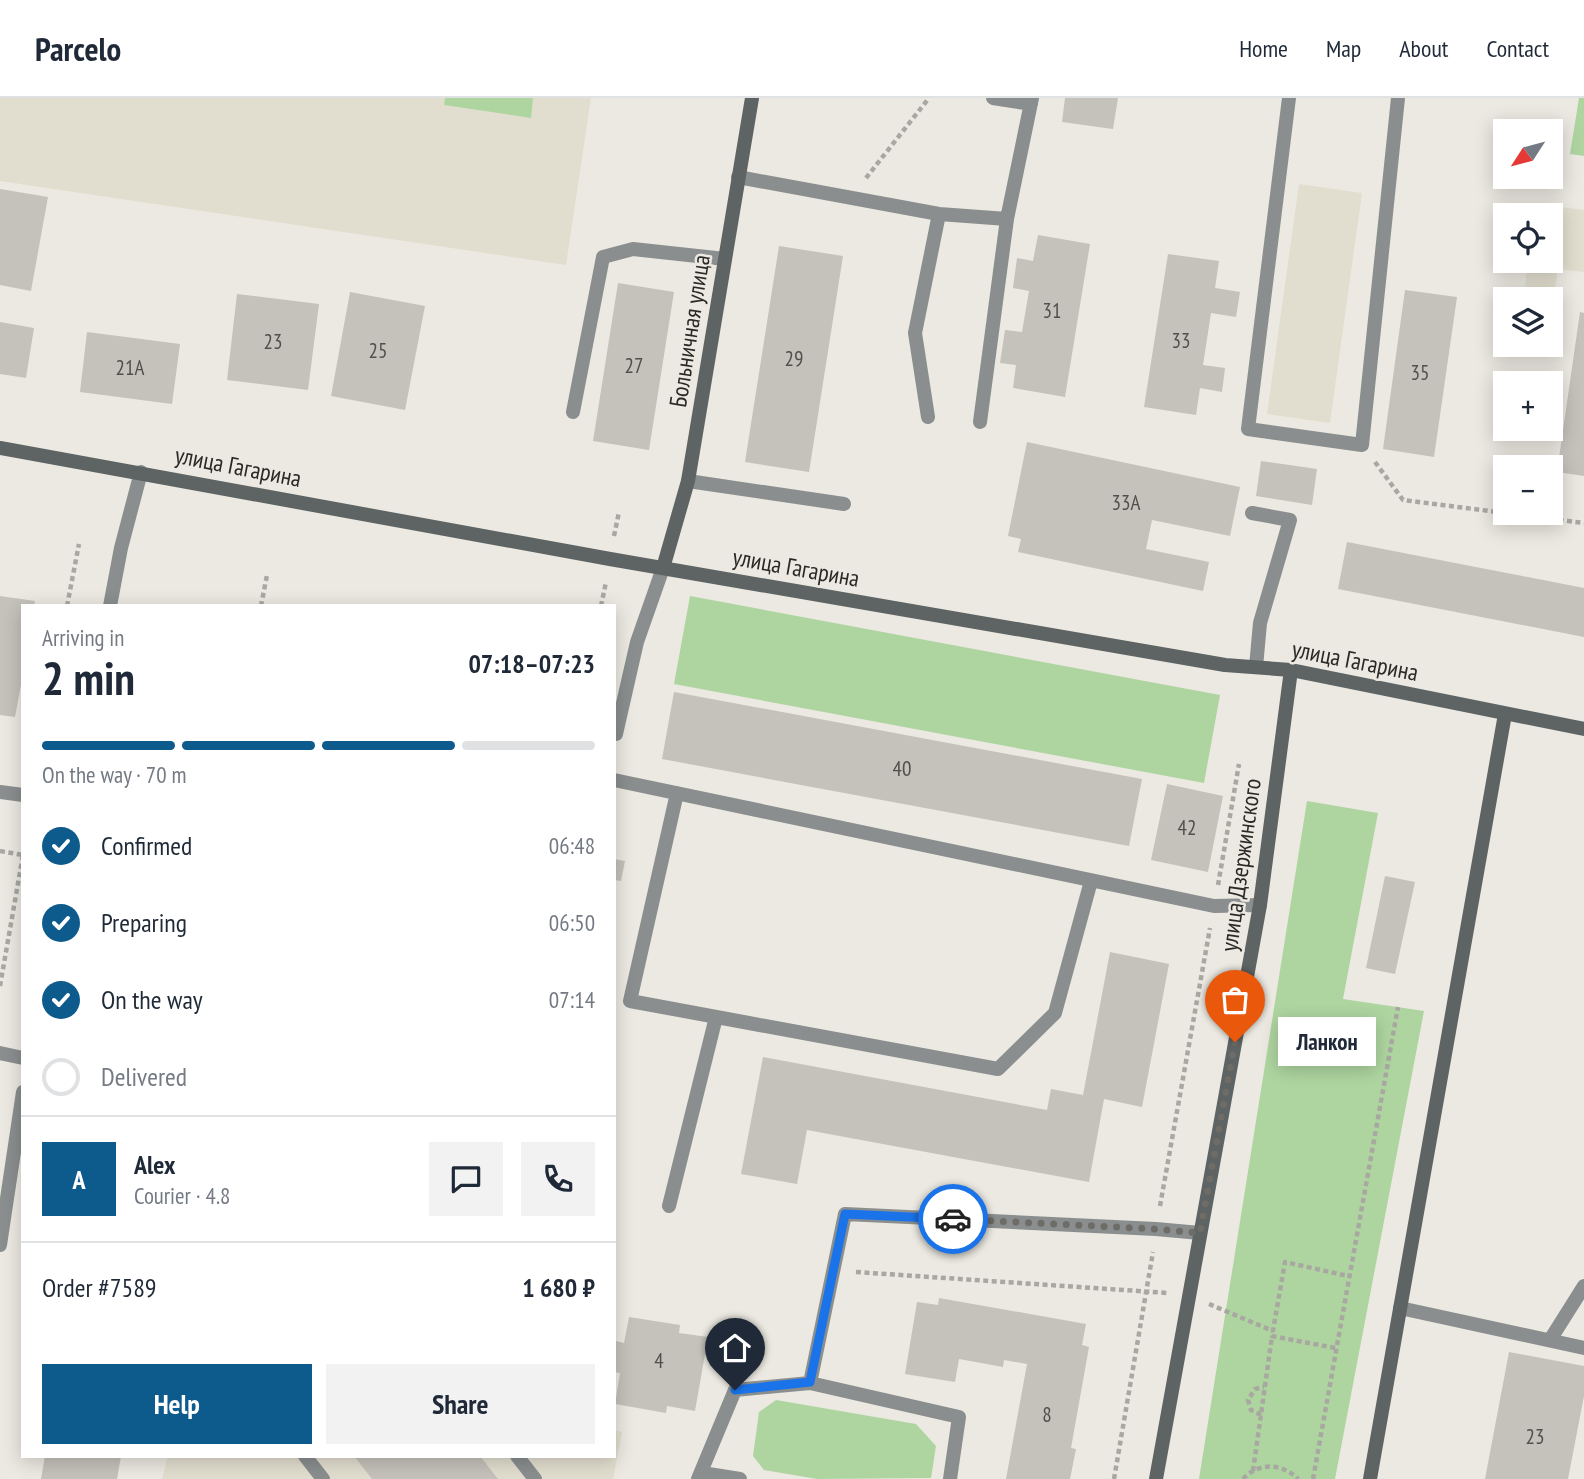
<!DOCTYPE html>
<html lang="en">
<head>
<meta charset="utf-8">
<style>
  body { margin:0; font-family:"PT Sans Narrow",sans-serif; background:#f2f2f3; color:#1f2937; height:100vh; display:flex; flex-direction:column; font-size:26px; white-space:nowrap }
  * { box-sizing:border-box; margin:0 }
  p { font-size:23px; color:#747a83 }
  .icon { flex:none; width:38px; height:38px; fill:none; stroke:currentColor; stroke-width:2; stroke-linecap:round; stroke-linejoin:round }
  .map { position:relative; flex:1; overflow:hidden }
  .panel { position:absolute; left:21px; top:506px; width:595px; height:854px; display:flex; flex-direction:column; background:#fff; border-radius:0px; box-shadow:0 4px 18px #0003 }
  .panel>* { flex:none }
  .needle { width:46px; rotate:234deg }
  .tools { position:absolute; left:1493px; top:21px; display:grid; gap:14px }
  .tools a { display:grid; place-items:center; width:70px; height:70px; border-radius:0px; background:#fff; box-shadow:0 4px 18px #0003; font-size:35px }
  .pin { position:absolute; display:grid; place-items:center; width:60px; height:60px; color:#fff; margin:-72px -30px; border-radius:50% 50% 50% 0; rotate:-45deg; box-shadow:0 0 7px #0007 }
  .pin .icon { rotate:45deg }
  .courier { position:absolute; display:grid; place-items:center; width:70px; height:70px; margin:-35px; border:5px solid #1a73e8; border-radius:50%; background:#fff; color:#222; box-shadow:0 2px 9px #0007 }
  .bubble { position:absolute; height:49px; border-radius:0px; background:#fff; box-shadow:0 4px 18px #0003; font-size:23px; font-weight:700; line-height:49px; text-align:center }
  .summary em { font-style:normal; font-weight:700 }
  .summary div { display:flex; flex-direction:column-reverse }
  .summary { display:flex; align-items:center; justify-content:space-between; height:119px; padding:0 21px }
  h1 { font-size:46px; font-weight:700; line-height:52px }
  .bar { display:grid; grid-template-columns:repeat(4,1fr); gap:10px 7px; align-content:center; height:84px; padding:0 21px }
  .bar i { height:9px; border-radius:5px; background:#e0e1e3 }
  .bar .active { background:#0d5a8d }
  .bar p { grid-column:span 4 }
  .line { display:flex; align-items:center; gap:18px; padding:0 21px; border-top:2px solid #e0e1e3 }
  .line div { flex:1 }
  .round { display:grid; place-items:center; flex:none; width:74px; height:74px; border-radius:0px; background:#f2f2f3 }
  ol { padding:0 21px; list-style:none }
  li { display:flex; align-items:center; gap:21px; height:77px }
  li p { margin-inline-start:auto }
  li .icon { padding:7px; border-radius:50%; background:#0d5a8d; color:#fff; stroke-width:4 }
  li:last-child { color:#747a83 }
  li i { width:38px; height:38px; border:4px solid #e0e1e3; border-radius:50% }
  .action { display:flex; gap:14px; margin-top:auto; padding:14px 21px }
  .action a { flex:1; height:80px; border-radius:0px; background:#0d5a8d; color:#fff; font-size:28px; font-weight:700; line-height:80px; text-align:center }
  .action a+a { background:#f2f2f3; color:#1f2937 }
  header { display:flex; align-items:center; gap:42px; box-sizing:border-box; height:98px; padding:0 35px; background:#fff; border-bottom:2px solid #e0e1e3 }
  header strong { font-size:33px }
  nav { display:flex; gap:38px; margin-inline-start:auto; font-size:24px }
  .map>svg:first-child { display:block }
  .built { fill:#e2decf }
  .green { fill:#aed5a0 }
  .building { fill:#c4c2ba }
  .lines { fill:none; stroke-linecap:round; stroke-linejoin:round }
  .path { stroke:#a9a7a1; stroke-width:4.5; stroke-dasharray:5 3.5; stroke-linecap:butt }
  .lane { stroke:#8a8e8e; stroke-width:14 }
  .street { stroke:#8a8e8e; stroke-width:14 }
  .secondary { stroke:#5e6363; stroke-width:14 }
  .done { stroke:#6e6c67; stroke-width:7; stroke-dasharray:0 12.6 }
  .route { stroke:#1a73e8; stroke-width:9 }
  .labels { text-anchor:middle; stroke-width:5; stroke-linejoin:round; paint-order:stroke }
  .number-label { font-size:21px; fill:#504f4b }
  .street-label { font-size:24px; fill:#2a2926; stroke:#ebe9e1 }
</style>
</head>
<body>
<header>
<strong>Parcelo</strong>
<nav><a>Home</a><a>Map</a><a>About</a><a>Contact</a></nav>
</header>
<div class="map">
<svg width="1584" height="1381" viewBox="0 0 1584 1381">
  <rect width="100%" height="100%" fill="#ebe9e1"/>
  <path class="built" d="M0,0H591L566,167L0,83Z
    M1299,86L1362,95L1330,325L1267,316Z
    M1535,106L1584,112V174L1558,171L1553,202L1524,198L1528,163H1550V117H1534Z
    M614,1332L622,1334L613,1381H162L168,1358H614Z"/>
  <path class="green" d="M445,0H533L531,20L444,7Z
    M1579,0H1584V58L1570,56Z
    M690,498L1220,597L1204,685L674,586Z
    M1307,703L1378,715L1343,901L1424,913L1335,1381H1199Z
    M776,1302L916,1326L936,1348L931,1380L817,1381L764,1372L753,1358L759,1314Z"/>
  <path class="building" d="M1065,0H1118L1113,31L1062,24Z
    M0,91L48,99L31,193L0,187Z
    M1038,137L1090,146L1065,299L1013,290L1016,267L1000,265L1005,232L1022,234L1029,193L1013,190L1017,160L1033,163Z
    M779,148L843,158L809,374L745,364Z
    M1168,156L1219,163L1215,190L1240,194L1236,219L1211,215L1203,267L1225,270L1222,294L1200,290L1196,317L1144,309Z
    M618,185L674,194L649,352L593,343Z
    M1405,192L1457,199L1434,359L1383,351Z
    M350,194L425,208L405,312L331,298Z
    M237,196L319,206L308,292L227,282Z
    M1580,214L1584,215V378L1557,374Z
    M0,224L34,230L26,280L0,276Z
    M87,234L180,246L172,306L80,294Z
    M1027,344L1240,389L1230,438L1152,422L1146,451L1209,464L1203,493L1018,454L1021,441L1008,438Z
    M1261,363L1317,371L1312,407L1256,398Z
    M1347,444L1584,490V539L1338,491Z
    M0,498L35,503L34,508H23V576L15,619L0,617Z
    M674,594L1142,681L1129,748L662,661Z
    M1167,686L1223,698L1208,774L1151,762Z
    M614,761L625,763L621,783L614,782Z
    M1385,778L1415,784L1395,876L1366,870Z
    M1110,854L1169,866L1142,1009L1104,1001L1089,1084L807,1032L797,1086L741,1076L763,959L1047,1012L1051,991L1083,997Z
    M939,1200L1086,1226L1082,1247L1089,1249L1071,1350L1076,1351L1070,1381H1006L1027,1266L1004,1262L1003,1269L959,1261L955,1284L905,1276L917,1204L938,1207Z
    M629,1219L680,1227L679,1235L708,1239L695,1313L667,1308L666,1315L615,1306L620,1275L614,1274L616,1243L624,1245Z
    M1509,1254L1584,1268V1298L1568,1381H1485Z
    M45,1358H121L117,1381H41Z
    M354,1358H480L498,1381H372Z"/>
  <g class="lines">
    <path class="path" d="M866,80L929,0
      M1375,364L1403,402L1584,425
      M614,438L619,414
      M67,508L79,446
      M261,508L267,477
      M601,508L606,484
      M0,753L23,757
      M1218,787L1239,666
      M0,888L23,757
      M1160,1108L1210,830
      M856,1174L1168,1195
      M1209,1206L1273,1233
      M1335,1250L1272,1238L1285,1164L1348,1178
      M1261,1317L1251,1312L1248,1302L1255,1291L1264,1289
      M1253,1373L1272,1238
      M1114,1381L1153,1154
      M1243,1381C1258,1364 1283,1365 1298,1381
      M1313,1381L1398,909"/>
    <path class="lane" d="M993,0L1031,6
      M1289,0L1248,331L1362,347L1398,0
      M738,79L939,116L1007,121
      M573,314L603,159L633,151L725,161
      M928,319L915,235L939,116
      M980,324L1007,121L1032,0
      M688,383L844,406
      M1252,415L1290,422L1260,525L1256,569
      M614,636H616L637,544L663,470
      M614,682L1214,808L1260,807
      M0,694L23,697
      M677,695L630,903L998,971L1055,915L1091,783
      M0,955L23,960
      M669,1108L716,919
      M1400,1210L1584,1250
      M1550,1242L1584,1188
      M810,1285L959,1319L950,1381
      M305,1358L323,1381
      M517,1358L535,1381
      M702,1375L740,1381
      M698,1381L735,1292L810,1285L845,1116L1156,1131L1200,1135"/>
    <path class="street" d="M110,508L121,450L141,374
      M0,1147L23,994"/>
    <path class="secondary" d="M0,350L610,461L1225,567L1291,572L1584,631
      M663,470L688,383L752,0
      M1156,1381L1260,807L1291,572
      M1370,1381L1505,616"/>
  </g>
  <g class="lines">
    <path class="done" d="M953,1121L1156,1131L1200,1135L1235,944"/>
    <path class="route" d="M735,1292L810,1284L845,1116L953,1121"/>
  </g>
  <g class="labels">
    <g class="number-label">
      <text x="1052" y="220">31</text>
      <text x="1181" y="250">33</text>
      <text x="273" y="251">23</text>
      <text x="378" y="260">25</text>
      <text x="794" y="268">29</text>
      <text x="634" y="275">27</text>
      <text x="130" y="277">21А</text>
      <text x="1420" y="282">35</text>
      <text x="1126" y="412">33А</text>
      <text x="902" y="678">40</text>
      <text x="1187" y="737">42</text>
      <text x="659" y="1270">4</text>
      <text x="1047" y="1324">8</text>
      <text x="1535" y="1346">23</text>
    </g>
    <g class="street-label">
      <text transform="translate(690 233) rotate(-81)" y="8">Больничная улица</text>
      <text transform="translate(238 369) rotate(11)" y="8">улица Гагарина</text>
      <text transform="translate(796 470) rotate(10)" y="8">улица Гагарина</text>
      <text transform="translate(1355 563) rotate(11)" y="8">улица Гагарина</text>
      <text transform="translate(1241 767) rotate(-82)" y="8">улица Дзержинского</text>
    </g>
  </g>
</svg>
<div class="tools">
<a><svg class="needle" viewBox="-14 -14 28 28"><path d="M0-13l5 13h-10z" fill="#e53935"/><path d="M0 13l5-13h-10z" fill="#747a83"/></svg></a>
<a><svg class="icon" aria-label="locate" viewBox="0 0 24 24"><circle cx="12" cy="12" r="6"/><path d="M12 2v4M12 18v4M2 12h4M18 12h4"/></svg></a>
<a><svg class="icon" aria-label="layers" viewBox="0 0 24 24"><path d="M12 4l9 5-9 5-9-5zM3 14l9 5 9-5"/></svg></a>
<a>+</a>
<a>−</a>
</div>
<div class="pin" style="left:1235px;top:944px;background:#ea580c"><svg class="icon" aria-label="bag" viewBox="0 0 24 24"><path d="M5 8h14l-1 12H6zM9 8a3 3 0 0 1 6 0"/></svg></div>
<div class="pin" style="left:735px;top:1292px;background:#1f2937"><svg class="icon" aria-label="home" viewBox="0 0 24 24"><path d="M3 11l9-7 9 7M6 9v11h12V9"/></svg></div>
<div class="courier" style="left:953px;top:1121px"><svg class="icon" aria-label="car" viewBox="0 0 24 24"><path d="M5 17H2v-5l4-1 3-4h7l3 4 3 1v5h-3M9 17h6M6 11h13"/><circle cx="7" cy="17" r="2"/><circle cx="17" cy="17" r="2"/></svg></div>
<div class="bubble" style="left:1278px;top:919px;width:98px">Ланкон</div>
<section class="panel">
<div class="summary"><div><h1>2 min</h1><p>Arriving in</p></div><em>07:18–07:23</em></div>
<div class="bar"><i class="active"></i><i class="active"></i><i class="active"></i><i></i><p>On the way · 70 m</p></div>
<ol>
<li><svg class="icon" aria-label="check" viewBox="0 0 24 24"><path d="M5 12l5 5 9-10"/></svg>Confirmed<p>06:48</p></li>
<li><svg class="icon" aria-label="check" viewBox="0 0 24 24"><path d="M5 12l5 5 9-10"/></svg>Preparing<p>06:50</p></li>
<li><svg class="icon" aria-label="check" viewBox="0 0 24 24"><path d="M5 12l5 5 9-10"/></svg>On the way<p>07:14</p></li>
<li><i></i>Delivered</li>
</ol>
<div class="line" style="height:126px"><b class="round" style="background:#0d5a8d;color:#fff">A</b><div><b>Alex</b><p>Courier · 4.8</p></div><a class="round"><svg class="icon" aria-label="chat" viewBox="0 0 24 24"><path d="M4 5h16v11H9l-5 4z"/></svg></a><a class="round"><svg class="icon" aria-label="phone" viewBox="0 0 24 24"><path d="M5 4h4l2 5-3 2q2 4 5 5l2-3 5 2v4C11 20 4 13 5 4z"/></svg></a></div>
<div class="line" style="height:91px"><div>Order #7589</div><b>1 680 ₽</b></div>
<div class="action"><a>Help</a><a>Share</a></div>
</section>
</div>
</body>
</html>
